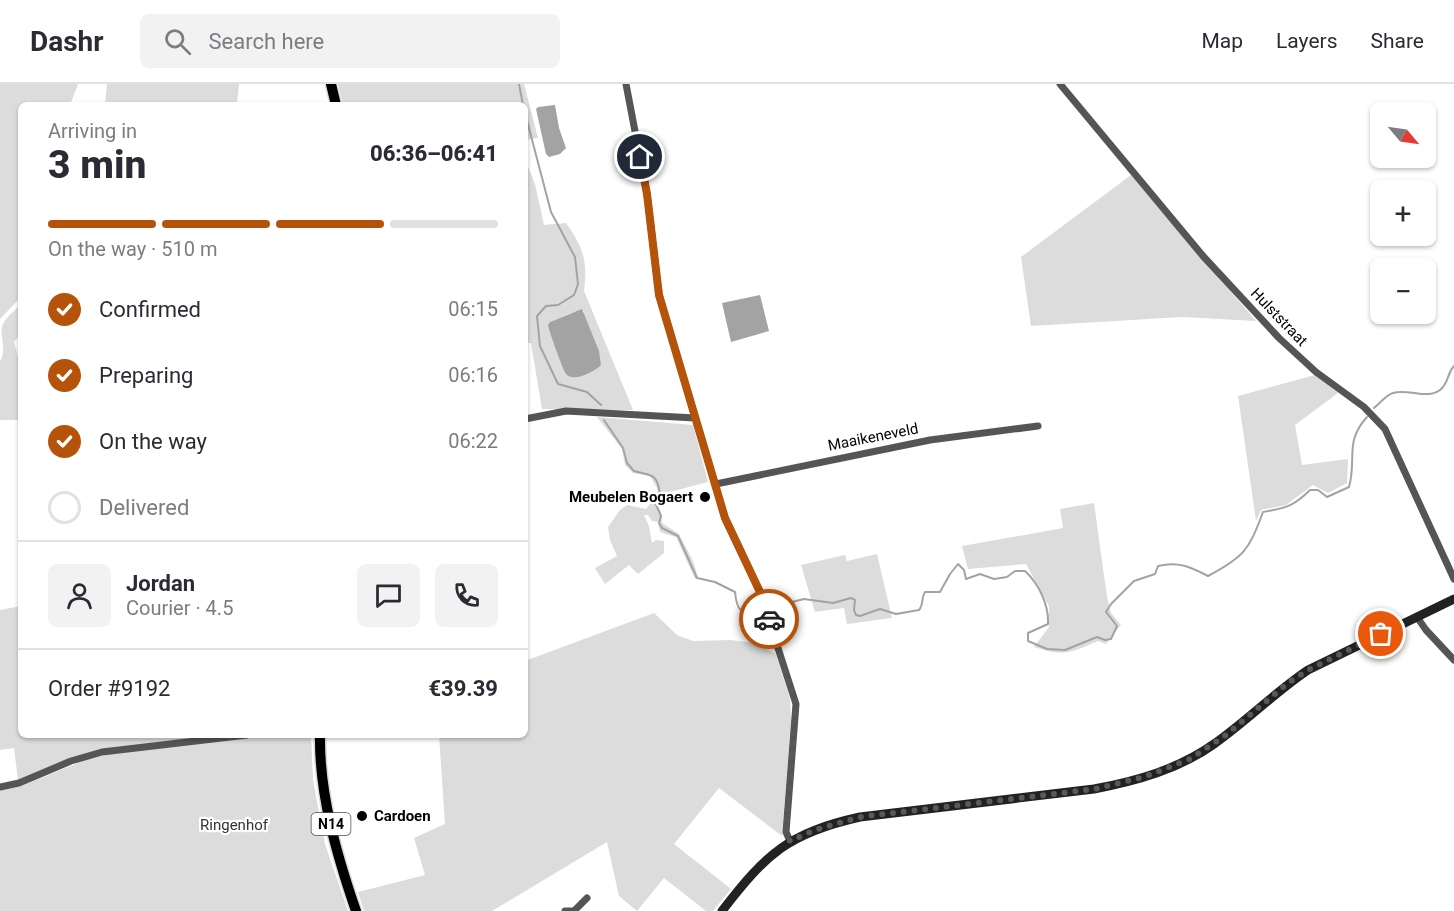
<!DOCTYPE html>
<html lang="en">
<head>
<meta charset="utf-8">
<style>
  body { margin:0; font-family:Roboto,sans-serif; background:#f2f2f3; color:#2b2b33; height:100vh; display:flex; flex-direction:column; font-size:22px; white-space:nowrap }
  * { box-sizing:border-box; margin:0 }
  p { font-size:20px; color:#7c7c81 }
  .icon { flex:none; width:33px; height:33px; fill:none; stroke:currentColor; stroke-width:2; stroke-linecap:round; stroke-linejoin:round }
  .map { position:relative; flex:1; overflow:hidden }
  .side { position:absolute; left:18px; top:18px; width:510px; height:636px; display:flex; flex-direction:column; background:#fff; border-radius:9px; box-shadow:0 2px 4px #0004 }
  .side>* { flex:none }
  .needle { width:39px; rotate:119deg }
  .controls { position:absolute; left:1370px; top:18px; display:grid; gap:12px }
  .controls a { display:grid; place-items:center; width:66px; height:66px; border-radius:9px; background:#fff; box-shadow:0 2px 4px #0004; font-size:30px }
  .pin { position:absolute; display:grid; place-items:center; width:51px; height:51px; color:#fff; margin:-26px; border:3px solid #fff; border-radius:50%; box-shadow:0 2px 6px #0007 }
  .courier { position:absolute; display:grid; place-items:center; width:60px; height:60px; margin:-30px; border:4px solid #b45309; border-radius:50%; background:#fff; color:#222; box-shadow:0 2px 8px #0007 }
  .overview em { font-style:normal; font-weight:800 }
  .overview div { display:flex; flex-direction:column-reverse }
  .overview { display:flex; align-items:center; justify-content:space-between; height:102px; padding:0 30px }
  h1 { font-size:39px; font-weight:800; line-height:45px }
  .bar { display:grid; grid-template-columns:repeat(4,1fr); gap:9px 6px; align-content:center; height:72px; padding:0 30px }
  .bar i { height:8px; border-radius:4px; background:#e1e1e2 }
  .bar .selected { background:#b45309 }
  .bar p { grid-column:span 4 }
  .line { display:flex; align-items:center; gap:15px; padding:0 30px; border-top:2px solid #e1e1e2 }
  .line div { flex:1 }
  .round { display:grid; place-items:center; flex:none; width:63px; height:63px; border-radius:9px; background:#f2f2f3 }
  ol { padding:0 30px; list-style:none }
  li { display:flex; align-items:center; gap:18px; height:66px }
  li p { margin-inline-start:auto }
  li .icon { padding:6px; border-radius:50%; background:#b45309; color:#fff; stroke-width:4 }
  li:last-child { color:#7c7c81 }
  li i { width:33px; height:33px; border:3px solid #e1e1e2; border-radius:50% }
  header { display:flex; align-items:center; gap:36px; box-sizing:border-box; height:84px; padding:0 30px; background:#fff; border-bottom:2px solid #e1e1e2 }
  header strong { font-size:28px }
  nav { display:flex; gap:33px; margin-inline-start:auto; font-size:21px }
  .search { width:420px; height:54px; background:#f2f2f3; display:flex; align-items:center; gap:15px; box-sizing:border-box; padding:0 21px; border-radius:9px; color:#7c7c81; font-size:22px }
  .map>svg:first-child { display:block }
  .green { fill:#dcdcdc; fill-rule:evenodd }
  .water { fill:#a3a3a3 }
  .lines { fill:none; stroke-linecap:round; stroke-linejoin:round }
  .stream { stroke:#a3a3a3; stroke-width:2 }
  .primary-casing { stroke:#dbdbdb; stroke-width:13 }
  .street { stroke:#555; stroke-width:7 }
  .secondary { stroke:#222; stroke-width:9 }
  .primary { stroke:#000; stroke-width:10 }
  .done { stroke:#595959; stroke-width:6; stroke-dasharray:0 10.8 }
  .route { stroke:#b45309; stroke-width:8 }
  .poi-dot { fill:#000; stroke:#fff; stroke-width:2 }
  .labels { text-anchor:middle; stroke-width:4.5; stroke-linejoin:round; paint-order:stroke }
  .shield { fill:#fff; stroke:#4c4c4c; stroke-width:1.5 }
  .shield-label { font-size:14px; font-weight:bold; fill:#000 }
  .street-label { font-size:15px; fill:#000; stroke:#fff }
  .poi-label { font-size:15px; font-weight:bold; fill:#000; stroke:#fff; text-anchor:end }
  .park-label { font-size:15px; fill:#333; stroke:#fff }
</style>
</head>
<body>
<header>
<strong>Dashr</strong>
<div class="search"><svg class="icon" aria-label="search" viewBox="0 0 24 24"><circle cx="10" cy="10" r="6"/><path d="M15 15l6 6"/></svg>Search here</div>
<nav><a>Map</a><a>Layers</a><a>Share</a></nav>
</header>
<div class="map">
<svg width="1454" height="827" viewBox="0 0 1454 827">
  <rect width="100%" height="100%" fill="#fff"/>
  <path class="green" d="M0,0H78L70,21H21V213L0,235Z
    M107,0H239L237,20L224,18L223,21H105Z
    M338,0H524L538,54L525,56V21H343Z
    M525,75L535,100L544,141L566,139C583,163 588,177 584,207L633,326L542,325L531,259H525ZM584,227L583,232L596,260L566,290L550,238L571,229Z
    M1131,91L1256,237L1182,233L1031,242L1021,173Z
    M21,220V250L14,258L21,284V336H0V277C7,266 0,255 2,243C4,234 15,227 21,220Z
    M1315,291L1338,309L1295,341L1302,381L1348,375L1347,399L1328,409L1313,401L1286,421L1261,426L1256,437L1238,312Z
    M597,333L693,341L708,398L662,410L657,419L662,432V439L679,450L693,477L698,493L695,495L676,453L660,448L658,438L652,437L648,431H644L649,442L652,459L656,456L664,457V469L638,490L629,481L605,500L595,484L617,472L610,456L608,443L620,426L627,421L646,425L658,410L657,404L650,392L633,389L625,381L622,365Z
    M1094,419L1107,513L1111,529L1121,541L1106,560L1098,557C1070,569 1064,573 1034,563L1049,543V522L1026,480L968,485L962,462L1063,444L1060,425Z
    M877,470L892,534L847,540L844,524L815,528L801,481L845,471L847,477Z
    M21,522V651H224L117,663L18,696L14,664L0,666V526Z
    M654,529L677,551L693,557L730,556L754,559L776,570L790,615L791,636L782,752L719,704L674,760L731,805L713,827H706L664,794L637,827L619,812L607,758L492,827H364L358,808L425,791L414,754L445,740L439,651H525V577Z
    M268,651H311L313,696L325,760L348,827H0V706L19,703L90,674L121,668Z"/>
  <path class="water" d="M555,21L559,44L566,64L560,70L549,73L546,70L536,25L538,23Z
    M760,211L769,247L731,258L722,219Z
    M582,225L599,267L601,281C596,287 573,299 566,290C563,286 549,247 548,241L550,238Z"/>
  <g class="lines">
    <path class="stream" d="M519,0L523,21
      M525,29L551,128L575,173L578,200L574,211L558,221L546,222L537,232L540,262L558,300L587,308L601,321
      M1374,324C1380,319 1386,311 1393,309C1408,304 1427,316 1440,306C1449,299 1447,289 1454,282
      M604,336L623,364L627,379L634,387C651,392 657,388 660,410L655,418L661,432L659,439L662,444L678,452L697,494L715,498L735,508C737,528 740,530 760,526
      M772,523L804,515L833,519L851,514L855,516L854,526L856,531L860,532L880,525L896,530L919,526C924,520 921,514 925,508H940L950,490L958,480L964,486L966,495L980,490L994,495L1007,493L1015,487H1025C1039,500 1049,521 1048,540L1028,549V557L1047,565L1065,566L1097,553L1105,556L1111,555L1117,542L1106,528L1111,520L1134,497L1155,490L1158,482C1178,477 1191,483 1208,492C1244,473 1249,466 1263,428C1285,424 1293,423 1310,406H1318L1327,413L1349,403C1357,376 1344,358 1367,333"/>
    <defs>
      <path id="primary" d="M331,0L336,21
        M320,651C319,710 337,772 356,827"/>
    </defs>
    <use href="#primary" class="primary-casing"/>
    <path class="street" d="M626,0L647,110L659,211L725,434L760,508L796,620L786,748L790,757
      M1060,0L1203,172L1279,254L1316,288L1364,323L1385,345L1454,495
      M525,335L566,327L695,334
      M716,400L930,356L1038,342
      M1417,533L1426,546L1454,576
      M0,703L19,699L71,677L102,668L247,651
      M575,826L587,814
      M565,827H575"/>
    <path class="secondary" d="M722,827C766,770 788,749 860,733L1094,705C1137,697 1179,685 1214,660C1247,637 1275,608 1308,586L1454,515"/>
    <use href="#primary" class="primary"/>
  </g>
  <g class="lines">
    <path class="done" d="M769,535L796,620L786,748L790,757L815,746L860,733L1095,705L1144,693L1190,675L1226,651L1288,599L1308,586L1381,550"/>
    <path class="route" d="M640,73L647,110L659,211L725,434L760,508L769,535"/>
  </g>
  <g class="poi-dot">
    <circle cx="705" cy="413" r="6"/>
    <circle cx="362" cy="732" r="6"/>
  </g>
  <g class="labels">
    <rect class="shield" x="311.5" y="729" width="39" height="22" rx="4.5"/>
    <g class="shield-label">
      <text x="331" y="745">N14</text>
    </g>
    <g class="street-label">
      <text transform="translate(1279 233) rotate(46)" y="5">Hulststraat</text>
      <text transform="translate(873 353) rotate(-11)" y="5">Maaikeneveld</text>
    </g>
    <g class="poi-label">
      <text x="693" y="418">Meubelen Bogaert</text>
      <text x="374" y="737" text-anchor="start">Cardoen</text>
    </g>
    <g class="park-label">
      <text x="234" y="746">Ringenhof</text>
    </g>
  </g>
</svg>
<div class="controls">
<a><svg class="needle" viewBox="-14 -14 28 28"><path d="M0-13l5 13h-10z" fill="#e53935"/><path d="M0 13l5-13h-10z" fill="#7c7c81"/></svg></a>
<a>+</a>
<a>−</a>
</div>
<div class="pin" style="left:1381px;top:550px;background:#ea580c"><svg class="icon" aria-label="bag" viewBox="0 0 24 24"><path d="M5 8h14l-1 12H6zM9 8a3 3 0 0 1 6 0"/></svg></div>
<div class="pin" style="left:640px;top:73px;background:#1f2937"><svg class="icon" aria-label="home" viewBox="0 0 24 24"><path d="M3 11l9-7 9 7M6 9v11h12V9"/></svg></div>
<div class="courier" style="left:769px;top:535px"><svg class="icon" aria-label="car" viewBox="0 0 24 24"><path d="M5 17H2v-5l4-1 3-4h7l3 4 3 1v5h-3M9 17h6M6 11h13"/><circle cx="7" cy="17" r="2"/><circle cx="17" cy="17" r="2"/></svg></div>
<section class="side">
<div class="overview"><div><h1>3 min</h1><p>Arriving in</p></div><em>06:36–06:41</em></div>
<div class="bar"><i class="selected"></i><i class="selected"></i><i class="selected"></i><i></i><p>On the way · 510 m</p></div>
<ol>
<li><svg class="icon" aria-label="check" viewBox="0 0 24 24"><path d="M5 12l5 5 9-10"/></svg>Confirmed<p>06:15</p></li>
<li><svg class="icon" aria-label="check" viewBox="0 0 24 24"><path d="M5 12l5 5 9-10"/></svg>Preparing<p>06:16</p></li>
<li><svg class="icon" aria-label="check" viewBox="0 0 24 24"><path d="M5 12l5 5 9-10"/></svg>On the way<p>06:22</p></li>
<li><i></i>Delivered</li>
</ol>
<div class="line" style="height:108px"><a class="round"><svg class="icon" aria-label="person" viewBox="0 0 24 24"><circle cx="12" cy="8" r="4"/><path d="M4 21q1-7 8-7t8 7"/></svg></a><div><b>Jordan</b><p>Courier · 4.5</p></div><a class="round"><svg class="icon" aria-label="chat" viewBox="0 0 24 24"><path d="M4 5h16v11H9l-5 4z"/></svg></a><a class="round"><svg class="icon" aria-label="phone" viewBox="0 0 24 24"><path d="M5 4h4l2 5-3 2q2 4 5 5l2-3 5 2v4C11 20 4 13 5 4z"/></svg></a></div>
<div class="line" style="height:78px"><div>Order #9192</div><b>€39.39</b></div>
</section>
</div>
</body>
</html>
